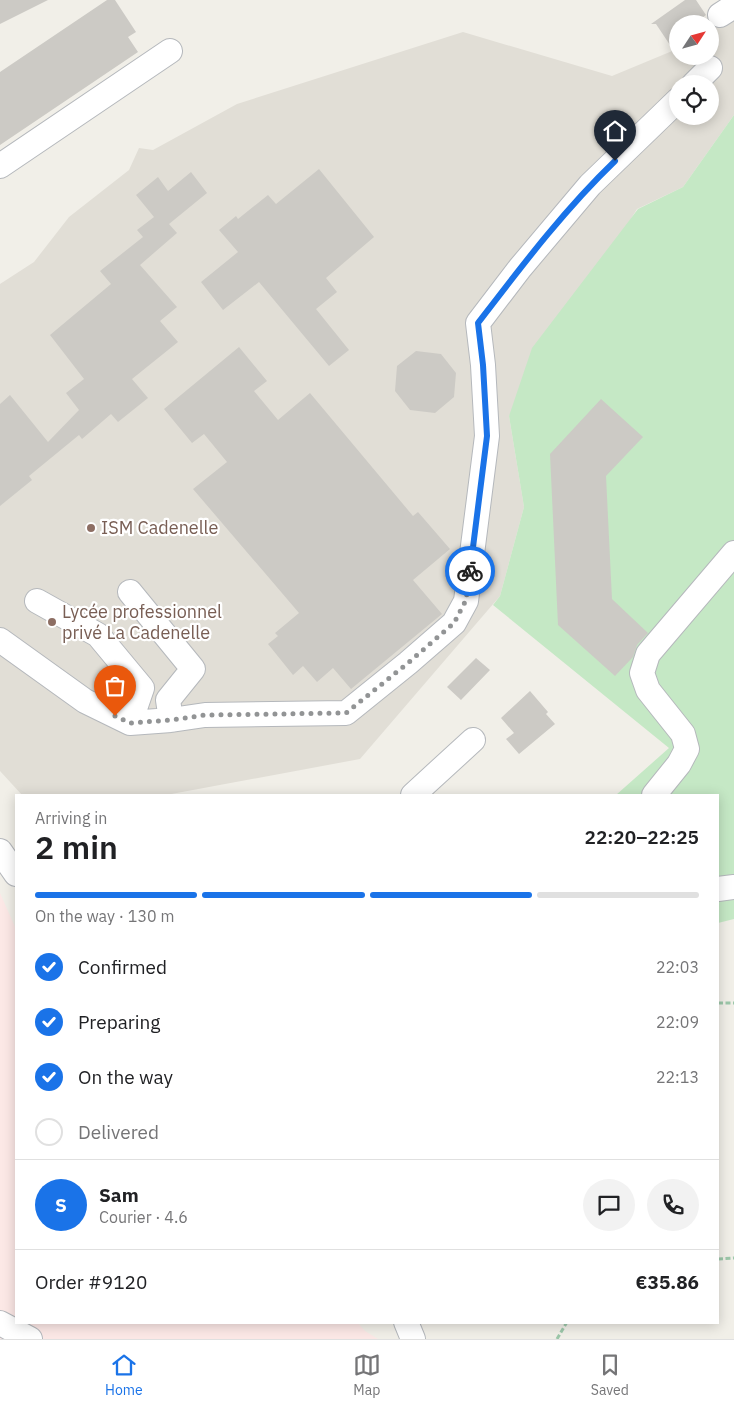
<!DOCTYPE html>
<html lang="en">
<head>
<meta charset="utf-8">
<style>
  body { margin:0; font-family:"IBM Plex Sans",sans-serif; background:#f2f2f2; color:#202124; height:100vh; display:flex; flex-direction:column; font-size:19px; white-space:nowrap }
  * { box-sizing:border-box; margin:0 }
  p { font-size:16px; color:#757577 }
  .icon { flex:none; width:28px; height:28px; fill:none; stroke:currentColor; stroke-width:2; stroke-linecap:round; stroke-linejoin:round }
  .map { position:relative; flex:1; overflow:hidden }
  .side { position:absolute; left:15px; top:794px; width:704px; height:530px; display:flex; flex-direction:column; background:#fff; border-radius:0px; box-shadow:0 2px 12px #0003 }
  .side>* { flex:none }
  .needle { width:32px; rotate:54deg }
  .fabs { position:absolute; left:669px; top:15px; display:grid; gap:10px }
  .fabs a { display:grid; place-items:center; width:50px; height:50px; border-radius:50%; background:#fff; box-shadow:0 2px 12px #0003; font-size:25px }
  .pin { position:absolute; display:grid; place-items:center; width:42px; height:42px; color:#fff; margin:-51px -21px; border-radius:50% 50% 50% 0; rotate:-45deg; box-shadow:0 0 5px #0007 }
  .pin .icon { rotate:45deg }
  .courier { position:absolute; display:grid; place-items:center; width:50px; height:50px; margin:-25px; border:4px solid #1a73e8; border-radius:50%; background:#fff; color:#222; box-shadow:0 1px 6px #0007 }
  .overview em { font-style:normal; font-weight:600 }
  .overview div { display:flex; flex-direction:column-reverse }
  .overview { display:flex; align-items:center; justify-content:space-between; height:85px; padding:0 20px }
  h1 { font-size:32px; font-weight:600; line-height:38px }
  .bar { display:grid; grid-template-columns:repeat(4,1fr); gap:8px 5px; align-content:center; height:60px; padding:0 20px }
  .bar i { height:6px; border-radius:4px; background:#e0e0e0 }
  .bar .selected { background:#1a73e8 }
  .bar p { grid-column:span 4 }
  .line { display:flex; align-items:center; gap:12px; padding:0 20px; border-top:1px solid #e0e0e0 }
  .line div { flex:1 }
  .round { display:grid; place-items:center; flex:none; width:52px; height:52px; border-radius:26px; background:#f2f2f2 }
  ol { padding:0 20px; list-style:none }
  li { display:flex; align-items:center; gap:15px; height:55px }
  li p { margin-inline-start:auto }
  li .icon { padding:5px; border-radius:50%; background:#1a73e8; color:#fff; stroke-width:4 }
  li:last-child { color:#757577 }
  li i { width:28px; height:28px; border:2px solid #e0e0e0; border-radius:50% }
  .dock { display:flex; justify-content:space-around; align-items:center; height:70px; border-top:1px solid #e0e0e0; background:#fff; font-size:14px; color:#757577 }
  .dock a { display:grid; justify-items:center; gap:2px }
  .dock .selected { color:#1a73e8 }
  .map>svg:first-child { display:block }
  .education { fill:#e1ded6; fill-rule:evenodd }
  .medical { fill:#fce8e6 }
  .green { fill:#c5e8c5 }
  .building { fill:#cccac5 }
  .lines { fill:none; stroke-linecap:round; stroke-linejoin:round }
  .minor-casing { stroke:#b5b8bc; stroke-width:26 }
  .path { stroke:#9cc7a9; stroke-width:3; stroke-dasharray:5 2.5; stroke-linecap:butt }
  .minor { stroke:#fff; stroke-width:24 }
  .done { stroke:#929495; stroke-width:5; stroke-dasharray:0 9 }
  .route { stroke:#1a73e8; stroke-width:6 }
  .education-dot { fill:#8d6e63; stroke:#fff; stroke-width:2 }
  .labels { text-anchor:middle; stroke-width:4.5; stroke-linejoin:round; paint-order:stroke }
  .education-label { font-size:18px; fill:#785e54; stroke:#fff; text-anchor:start }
</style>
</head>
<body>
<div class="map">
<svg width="734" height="1339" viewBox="0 0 734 1339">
  <rect width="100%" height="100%" fill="#f1efe8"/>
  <path class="education" d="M734,15V115L683,187L637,209L509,416L524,507L500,596L360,759L166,795H22L0,771V284L34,262L69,217L129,170L139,148L153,150L237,104L463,32L612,76L677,49L678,56H710V30ZM678,84H710V116H678Z"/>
  <path class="medical" d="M0,893L16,929V1322H357L365,1331L378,1339H0Z"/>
  <path class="green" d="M734,115V919L718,923V795H616L669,748L493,605L500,596L524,507L509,416L532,348L638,209L683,187Z"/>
  <path class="building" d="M0,0H48L0,24Z
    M107,0H115L136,32L128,37L138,52L0,145V72Z
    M685,0H696L706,15L694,24H678V57L656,24H651Z
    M319,169L374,237L326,278L337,292L316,309L349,350L329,366L259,282L223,310L201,282L238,252L219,230L236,216L238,219L268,195L276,204Z
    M191,172L207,193L169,224L177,233L140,265L177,307L160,321L178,342L132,379L148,398L118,422L111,414L82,439L79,435L29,476L32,480L0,506V404L10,395L48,442L79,410L66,393L84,379L50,335L111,284L100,271L143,237L137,230L154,217L136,195L158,177L168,191Z
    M239,347L267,381L254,391L278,420L310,393L413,516L418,512L450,549L413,580L442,614L351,689L333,668L317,682L303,666L293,675L268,644L278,636L275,633L299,613L193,489L227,462L204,434L192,443L164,409Z
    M416,351L441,354L456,373L454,397L435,413L410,410L395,391L397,366Z
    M601,399L643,437L606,476L612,599L648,633L637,645L633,657L615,676L558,625L550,454Z
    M476,658L490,670L461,700L447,687Z
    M530,691L548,712L546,714L555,724L519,754L506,739L514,733L501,718Z"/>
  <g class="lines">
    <defs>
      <path id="minor" d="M720,15L734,6
        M694,84L710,68
        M0,166L170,51
        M130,592L193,669L168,700L171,720
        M37,601L98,635L142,688L130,723
        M0,640L85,701L130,723L171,720L205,715L346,713L408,663L454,623L466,601L487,436L483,365L478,323L520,268L590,185L678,100
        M413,795L473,740
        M654,795L679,764L687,749L683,734L648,690L642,673L648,654L734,553
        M0,851L16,874
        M718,889L734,887
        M406,1322L413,1339
        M0,1323L30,1339"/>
    </defs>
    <use href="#minor" class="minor-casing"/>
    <path class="path" d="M718,1003H734
      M718,1259L734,1258
      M557,1339L567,1322"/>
    <use href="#minor" class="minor"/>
  </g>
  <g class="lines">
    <path class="done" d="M115,716L130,723L172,720L205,715L346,713L408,663L454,623L466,600L470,571"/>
    <path class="route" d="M470,571L487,436L483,365L478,323C521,267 564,210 615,161"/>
  </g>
  <g class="education-dot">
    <circle cx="91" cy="528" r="5"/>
    <circle cx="52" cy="622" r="5"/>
  </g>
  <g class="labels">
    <g class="education-label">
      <text x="101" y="534">ISM Cadenelle</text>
      <text x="62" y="618">Lycée professionnel<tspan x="62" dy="21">privé La Cadenelle</tspan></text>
    </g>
  </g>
</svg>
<div class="fabs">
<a><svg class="needle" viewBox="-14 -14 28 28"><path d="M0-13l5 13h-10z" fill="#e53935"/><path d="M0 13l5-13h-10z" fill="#757577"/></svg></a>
<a><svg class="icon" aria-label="locate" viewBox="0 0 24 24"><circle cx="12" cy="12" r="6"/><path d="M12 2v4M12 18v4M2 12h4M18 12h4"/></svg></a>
</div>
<div class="pin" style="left:115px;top:716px;background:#ea580c"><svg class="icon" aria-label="bag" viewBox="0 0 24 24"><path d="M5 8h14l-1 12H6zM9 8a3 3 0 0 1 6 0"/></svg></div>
<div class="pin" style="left:615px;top:161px;background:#1f2937"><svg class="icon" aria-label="home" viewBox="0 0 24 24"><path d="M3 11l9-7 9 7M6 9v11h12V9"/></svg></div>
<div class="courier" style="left:470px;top:571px"><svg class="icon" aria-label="bike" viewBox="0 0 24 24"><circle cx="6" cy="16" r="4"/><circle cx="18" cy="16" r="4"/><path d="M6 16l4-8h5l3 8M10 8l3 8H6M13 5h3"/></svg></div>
<section class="side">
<div class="overview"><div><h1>2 min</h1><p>Arriving in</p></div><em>22:20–22:25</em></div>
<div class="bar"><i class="selected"></i><i class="selected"></i><i class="selected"></i><i></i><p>On the way · 130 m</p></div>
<ol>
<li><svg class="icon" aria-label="check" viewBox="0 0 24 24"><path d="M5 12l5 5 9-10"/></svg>Confirmed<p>22:03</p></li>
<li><svg class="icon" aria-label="check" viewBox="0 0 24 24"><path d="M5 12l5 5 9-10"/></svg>Preparing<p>22:09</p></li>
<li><svg class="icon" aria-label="check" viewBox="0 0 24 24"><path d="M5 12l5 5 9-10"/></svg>On the way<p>22:13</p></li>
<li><i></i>Delivered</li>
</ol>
<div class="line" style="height:90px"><b class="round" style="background:#1a73e8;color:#fff">S</b><div><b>Sam</b><p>Courier · 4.6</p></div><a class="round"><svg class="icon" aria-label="chat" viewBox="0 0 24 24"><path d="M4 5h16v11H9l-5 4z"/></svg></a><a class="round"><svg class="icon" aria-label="phone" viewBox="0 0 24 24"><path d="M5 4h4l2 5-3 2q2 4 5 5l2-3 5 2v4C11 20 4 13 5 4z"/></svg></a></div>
<div class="line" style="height:65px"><div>Order #9120</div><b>€35.86</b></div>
</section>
</div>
<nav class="dock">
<a class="selected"><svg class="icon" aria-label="home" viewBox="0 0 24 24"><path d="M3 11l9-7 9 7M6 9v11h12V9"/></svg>Home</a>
<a><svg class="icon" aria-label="map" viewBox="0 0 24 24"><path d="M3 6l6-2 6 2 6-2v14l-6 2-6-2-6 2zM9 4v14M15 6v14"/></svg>Map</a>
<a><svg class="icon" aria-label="saved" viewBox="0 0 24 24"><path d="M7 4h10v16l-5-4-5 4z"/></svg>Saved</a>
</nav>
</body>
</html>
